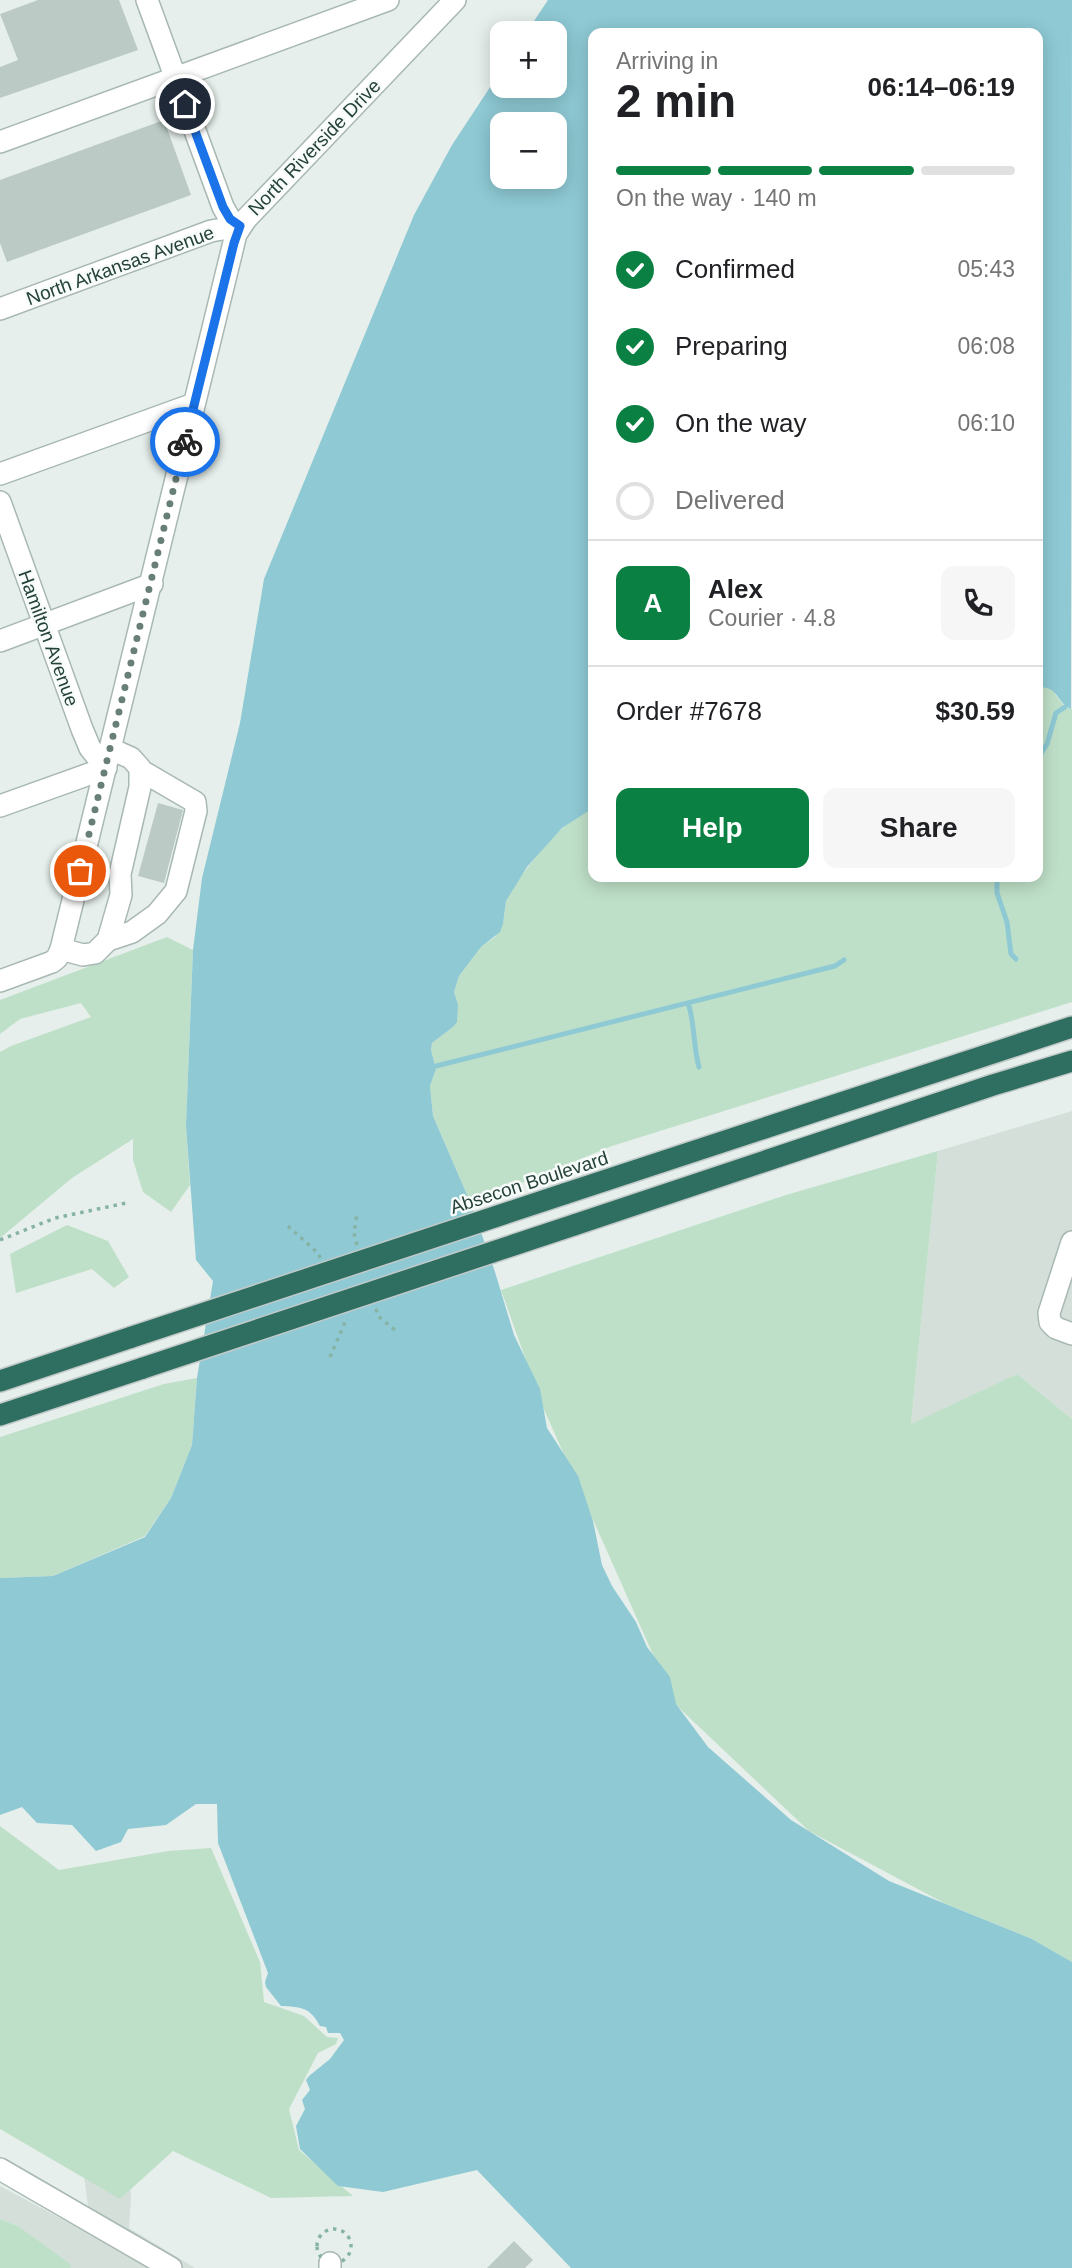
<!DOCTYPE html>
<html lang="en">
<head>
<meta charset="utf-8">
<style>
  body { margin:0; font-family:Helvetica,sans-serif; background:#f6f6f6; color:#202124; height:100vh; display:flex; flex-direction:column; font-size:26px; white-space:nowrap }
  * { box-sizing:border-box; margin:0 }
  p { font-size:23px; color:#757577 }
  .icon { flex:none; width:38px; height:38px; fill:none; stroke:currentColor; stroke-width:2; stroke-linecap:round; stroke-linejoin:round }
  .map { position:relative; flex:1; overflow:hidden }
  .drawer { position:absolute; left:588px; top:28px; width:455px; height:854px; display:flex; flex-direction:column; background:#fff; border-radius:14px; box-shadow:0 4px 18px #0003 }
  .drawer>* { flex:none }
  .tools { position:absolute; left:490px; top:21px; display:grid; gap:14px }
  .tools a { display:grid; place-items:center; width:77px; height:77px; border-radius:14px; background:#fff; box-shadow:0 4px 18px #0003; font-size:35px }
  .pin { position:absolute; display:grid; place-items:center; width:60px; height:60px; color:#fff; margin:-30px; border:4px solid #fff; border-radius:50%; box-shadow:0 2px 7px #0007 }
  .courier { position:absolute; display:grid; place-items:center; width:70px; height:70px; margin:-35px; border:5px solid #1a73e8; border-radius:50%; background:#fff; color:#222; box-shadow:0 2px 9px #0007 }
  .overview em { font-style:normal; font-weight:700 }
  .overview div { display:flex; flex-direction:column-reverse }
  .overview { display:flex; align-items:center; justify-content:space-between; height:119px; padding:0 28px }
  h1 { font-size:46px; font-weight:700; line-height:52px }
  .bar { display:grid; grid-template-columns:repeat(4,1fr); gap:10px 7px; align-content:center; height:84px; padding:0 28px }
  .bar i { height:9px; border-radius:5px; background:#e0e0e0 }
  .bar .on { background:#0b8043 }
  .bar p { grid-column:span 4 }
  .line { display:flex; align-items:center; gap:18px; padding:0 28px; border-top:2px solid #e0e0e0 }
  .line div { flex:1 }
  .round { display:grid; place-items:center; flex:none; width:74px; height:74px; border-radius:14px; background:#f6f6f6 }
  ol { padding:0 28px; list-style:none }
  li { display:flex; align-items:center; gap:21px; height:77px }
  li p { margin-inline-start:auto }
  li .icon { padding:7px; border-radius:50%; background:#0b8043; color:#fff; stroke-width:4 }
  li:last-child { color:#757577 }
  li i { width:38px; height:38px; border:4px solid #e0e0e0; border-radius:50% }
  .cta { display:flex; gap:14px; margin-top:auto; padding:14px 28px }
  .cta a { flex:1; height:80px; border-radius:14px; background:#0b8043; color:#fff; font-size:28px; font-weight:700; line-height:80px; text-align:center }
  .cta a+a { background:#f6f6f6; color:#202124 }
  .map>svg:first-child { display:block }
  .built { fill:#d4dfda }
  .green { fill:#bfe0c8 }
  .water { fill:#8ec9d4; fill-rule:evenodd }
  .lines { fill:none; stroke-linecap:round; stroke-linejoin:round }
  .stream { stroke:#8ec9d4; stroke-width:5 }
  .building { fill:#bbcac4 }
  .minor-casing { stroke:#a8b8b2; stroke-width:24 }
  .highway-casing { stroke:#c2cac8; stroke-width:24 }
  .path { stroke:#86b3a5; stroke-width:3.5; stroke-dasharray:3.5 5; stroke-linecap:butt }
  .minor { stroke:#fff; stroke-width:21 }
  .highway { stroke:#2f6f62; stroke-width:21 }
  .highway-bridge-casing { stroke:#c2cac8; stroke-width:24; stroke-linecap:butt }
  .highway-bridge { stroke:#2f6f62; stroke-width:21 }
  .done { stroke:#687f78; stroke-width:7; stroke-dasharray:0 12.6 }
  .route { stroke:#1a73e8; stroke-width:9 }
  .labels { text-anchor:middle; stroke-width:5; stroke-linejoin:round; paint-order:stroke }
  .street-label { font-size:19px; fill:#24423a; stroke:#f7fbf9 }
</style>
</head>
<body>
<div class="map">
<svg width="1072" height="2268" viewBox="0 0 1072 2268">
  <rect width="100%" height="100%" fill="#e6efeb"/>
  <path class="built" d="M1072,1111V1419L1017,1374L911,1425L938,1151Z
    M48,1911L113,1913L131,2198L129,2228L195,2268H36L18,2226L0,2219V2186L92,2235Z"/>
  <path class="green" d="M1045,686L1051,689L1066,708L1072,709V1002L612,1146L471,1204L433,1116L430,1086L436,1069L431,1050L432,1043L453,1027L458,1004L454,992L459,976L481,947L495,937L503,924L506,901L516,882L551,838L575,818L593,808V877H1038V688Z
    M167,937L193,950L186,1126L190,1185L171,1212L143,1192L133,1160V1139L72,1178L0,1238V1052L11,1046L91,1017L81,1003L20,1019L0,1034V1000Z
    M938,1151L911,1424L1017,1374L1072,1419V1962L1032,1939L944,1903L809,1831L675,1704L542,1405L501,1290L786,1195Z
    M67,1225L108,1241L129,1277L114,1288L92,1269L16,1293L10,1254Z
    M197,1378L192,1445L171,1498L145,1536L53,1576L0,1578V1437L164,1384Z
    M0,1826L59,1870L168,1851L211,1848L260,1962L264,2002L304,2016L327,2037L338,2038L336,2044L318,2053L289,2109L299,2150L353,2196L271,2198L173,2151L120,2199L0,2129Z
    M0,2219L18,2226L69,2263L71,2268H0Z"/>
  <path class="water" d="M548,0H1072L1071,709C1057,703 1057,684 1038,688V33H593V808L562,828L527,867L506,901L503,924L500,932L481,947L459,976L454,992L458,1004L457,1022L453,1027L432,1043L431,1050L436,1069L430,1086L433,1116L471,1204L495,1272L514,1335L540,1389L547,1428L578,1476L593,1521L602,1565L612,1586L636,1622L647,1647L670,1677L676,1704L708,1747L791,1820L889,1881L1032,1939L1072,1962V2268H571L477,2170L383,2192L338,2186L300,2149L296,2126L305,2109L302,2100L310,2090L306,2080L309,2076L330,2059L344,2040L340,2033H328L326,2027L320,2026C310,2007 301,2007 281,2006L266,1987L265,1982L268,1973L218,1843L217,1804H196L166,1825L128,1829L121,1842L96,1851L72,1825L37,1823L22,1807L0,1815V1578L53,1576L145,1537L171,1498L192,1445L197,1378L213,1281L196,1260L186,1126L193,950L202,878L240,723L264,579L414,215L452,145L502,69V86H555V33H526ZM502,124H555V177H502Z"/>
  <g class="lines">
    <path class="stream" d="M1038,758L1047,744L1056,713L1065,707
      M997,877V893L1007,922L1011,954L1016,959
      M688,1003C695,1023 693,1046 699,1067
      M436,1066L835,966L844,960"/>
  </g>
  <path class="building" d="M38,0H119L138,50L0,98V67L18,60L0,14Z
    M164,120L191,195L7,262L0,243V180Z
    M158,803L183,810L164,883L138,876Z
    M514,2241L533,2260L525,2268H487Z"/>
  <g class="lines">
    <defs>
      <path id="minor" d="M147,0L223,207L230,219L240,226
        M0,142L388,0
        M0,309L211,231L240,226
        M0,474L194,404
        M0,502L82,729L90,748L106,768L0,806
        M0,641L152,584
        M108,940L132,932L157,914L176,891L196,811L195,802L140,770
        M61,949L83,955L95,953L108,940L121,895L120,874L140,787V768L131,758L111,749
        M0,981L52,962L57,958L61,949L236,234L246,219L455,0
        M1072,1242L1049,1313L1050,1322L1056,1328L1072,1334
        M0,2169L171,2268
        M330,2268V2263"/>
      <path id="highway" d="M564,1194L1072,1027
        M574,1225L993,1085L1072,1061
        M0,1381L132,1337
        M0,1415L143,1368"/>
    </defs>
    <use href="#minor" class="minor-casing"/>
    <use href="#highway" class="highway-casing"/>
    <path class="path" d="M288,1226L319,1254L320,1258
      M0,1240L55,1218L126,1203
      M357,1245L354,1233L357,1213
      M376,1309L378,1316L396,1331
      M330,1357L346,1320
      M317 2246a17 17 0 1 1 34 0a17 17 0 1 1-34 0Z"/>
    <use href="#minor" class="minor"/>
    <use href="#highway" class="highway"/>
    <defs>
      <path id="highway-bridge" d="M132,1337L564,1194
        M143,1368L574,1225"/>
    </defs>
    <use href="#highway-bridge" class="highway-bridge-casing"/>
    <use href="#highway-bridge" class="highway-bridge"/>
  </g>
  <g class="lines">
    <path class="done" d="M80,871L185,442"/>
    <path class="route" d="M185,104L223,207L230,219L240,226L234,243L185,442"/>
  </g>
  <g class="labels">
    <g class="street-label">
      <text transform="translate(314 147) rotate(-46)" y="7">North Riverside Drive</text>
      <text transform="translate(120 265) rotate(-20)" y="7">North Arkansas Avenue</text>
      <text transform="translate(49 638) rotate(70)" y="7">Hamilton Avenue</text>
      <text transform="translate(529 1182) rotate(-18)" y="7">Absecon Boulevard</text>
    </g>
  </g>
</svg>
<div class="tools">
<a>+</a>
<a>−</a>
</div>
<div class="pin" style="left:80px;top:871px;background:#ea580c"><svg class="icon" aria-label="bag" viewBox="0 0 24 24"><path d="M5 8h14l-1 12H6zM9 8a3 3 0 0 1 6 0"/></svg></div>
<div class="pin" style="left:185px;top:104px;background:#1f2937"><svg class="icon" aria-label="home" viewBox="0 0 24 24"><path d="M3 11l9-7 9 7M6 9v11h12V9"/></svg></div>
<div class="courier" style="left:185px;top:442px"><svg class="icon" aria-label="bike" viewBox="0 0 24 24"><circle cx="6" cy="16" r="4"/><circle cx="18" cy="16" r="4"/><path d="M6 16l4-8h5l3 8M10 8l3 8H6M13 5h3"/></svg></div>
<section class="drawer">
<div class="overview"><div><h1>2 min</h1><p>Arriving in</p></div><em>06:14–06:19</em></div>
<div class="bar"><i class="on"></i><i class="on"></i><i class="on"></i><i></i><p>On the way · 140 m</p></div>
<ol>
<li><svg class="icon" aria-label="check" viewBox="0 0 24 24"><path d="M5 12l5 5 9-10"/></svg>Confirmed<p>05:43</p></li>
<li><svg class="icon" aria-label="check" viewBox="0 0 24 24"><path d="M5 12l5 5 9-10"/></svg>Preparing<p>06:08</p></li>
<li><svg class="icon" aria-label="check" viewBox="0 0 24 24"><path d="M5 12l5 5 9-10"/></svg>On the way<p>06:10</p></li>
<li><i></i>Delivered</li>
</ol>
<div class="line" style="height:126px"><b class="round" style="background:#0b8043;color:#fff">A</b><div><b>Alex</b><p>Courier · 4.8</p></div><a class="round"><svg class="icon" aria-label="phone" viewBox="0 0 24 24"><path d="M5 4h4l2 5-3 2q2 4 5 5l2-3 5 2v4C11 20 4 13 5 4z"/></svg></a></div>
<div class="line" style="height:91px"><div>Order #7678</div><b>$30.59</b></div>
<div class="cta"><a>Help</a><a>Share</a></div>
</section>
</div>
</body>
</html>
